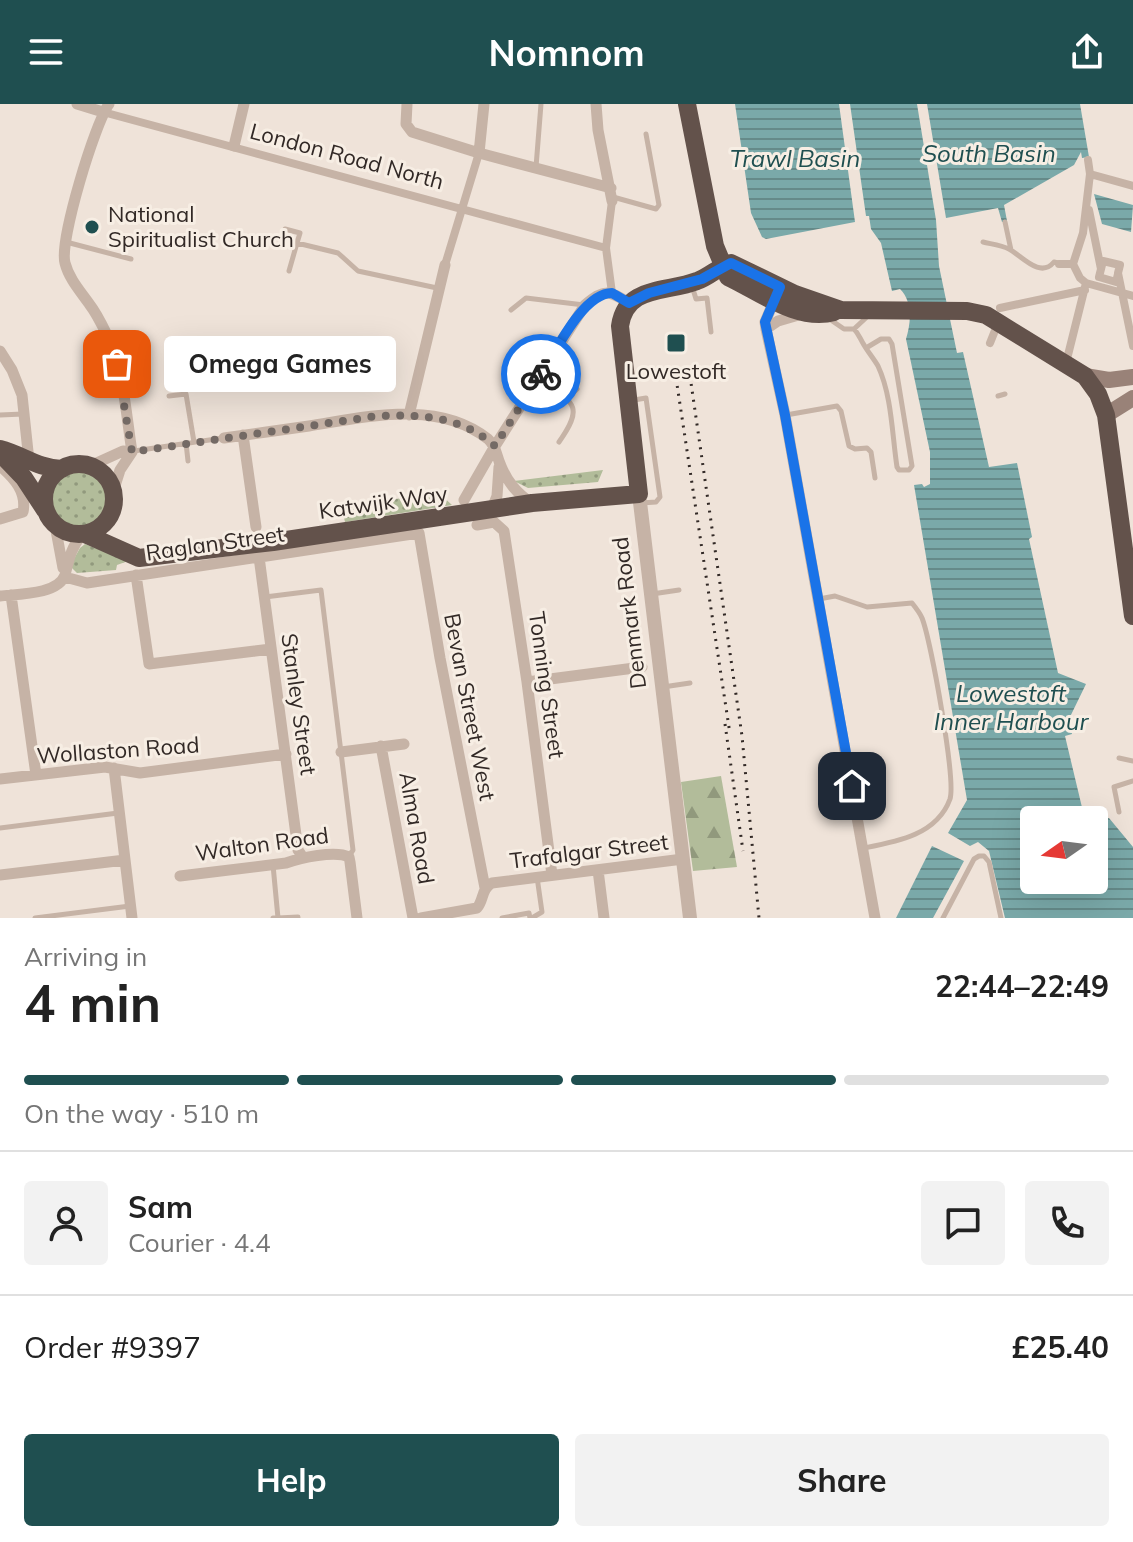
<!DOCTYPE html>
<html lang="en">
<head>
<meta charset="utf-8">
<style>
  body { margin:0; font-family:Mulish,sans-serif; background:#f2f2f2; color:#222; height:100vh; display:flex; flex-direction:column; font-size:30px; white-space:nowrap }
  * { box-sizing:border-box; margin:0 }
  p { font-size:26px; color:#767676 }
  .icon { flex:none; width:44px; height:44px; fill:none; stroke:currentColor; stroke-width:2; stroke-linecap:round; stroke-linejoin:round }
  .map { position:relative; height:814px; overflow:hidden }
  .drawer { display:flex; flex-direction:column; background:#fff; flex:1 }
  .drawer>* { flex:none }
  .needle { width:52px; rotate:256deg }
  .fabs { position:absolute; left:1020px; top:702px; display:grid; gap:16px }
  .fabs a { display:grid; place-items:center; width:88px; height:88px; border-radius:8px; background:#fff; box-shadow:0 8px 32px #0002; font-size:40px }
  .pin { position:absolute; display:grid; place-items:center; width:68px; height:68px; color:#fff; margin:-34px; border-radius:16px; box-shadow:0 4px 12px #0006 }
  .courier { position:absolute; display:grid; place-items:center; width:80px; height:80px; margin:-40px; border:6px solid #1a73e8; border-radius:50%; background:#fff; color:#222; box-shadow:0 2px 10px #0007 }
  .bubble { position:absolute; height:56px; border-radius:8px; background:#fff; box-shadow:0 8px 32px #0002; font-size:26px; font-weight:700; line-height:56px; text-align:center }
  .head em { font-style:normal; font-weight:700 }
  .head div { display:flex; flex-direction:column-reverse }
  .head { display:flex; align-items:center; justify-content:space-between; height:136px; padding:0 24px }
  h1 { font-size:52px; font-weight:700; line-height:60px }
  .bar { display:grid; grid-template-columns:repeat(4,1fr); gap:12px 8px; align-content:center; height:96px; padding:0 24px }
  .bar i { height:10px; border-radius:6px; background:#e0e0e0 }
  .bar .active { background:#1f4f50 }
  .bar p { grid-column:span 4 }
  .line { display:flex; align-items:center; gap:20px; padding:0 24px; border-top:2px solid #e0e0e0 }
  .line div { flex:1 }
  .round { display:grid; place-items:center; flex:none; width:84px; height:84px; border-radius:8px; background:#f2f2f2 }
  .primary-button { display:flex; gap:16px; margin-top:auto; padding:16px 24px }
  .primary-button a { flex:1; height:92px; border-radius:8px; background:#1f4f50; color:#fff; font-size:32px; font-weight:700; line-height:92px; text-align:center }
  .primary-button a+a { background:#f2f2f2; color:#222 }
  header { display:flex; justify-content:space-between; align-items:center; height:104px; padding:0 24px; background:#1f4f50; color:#fff; font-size:36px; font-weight:700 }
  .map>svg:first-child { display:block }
  .grass { fill:url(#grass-dots) }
  .forest { fill:url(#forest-firs) }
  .water { fill:url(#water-rules) }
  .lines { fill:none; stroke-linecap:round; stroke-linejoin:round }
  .service { stroke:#c6b3a6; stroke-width:5 }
  .pedestrian { stroke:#c6b3a6; stroke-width:8 }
  .minor { stroke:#c6b3a6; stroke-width:11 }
  .tertiary { stroke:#c6b3a6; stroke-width:14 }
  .secondary { stroke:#998278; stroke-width:16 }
  .trunk { stroke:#63524b; stroke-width:18 }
  .rail { stroke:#322926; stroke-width:3; stroke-dasharray:2 6; stroke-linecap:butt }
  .done { stroke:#746a65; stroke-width:8; stroke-dasharray:0 14.4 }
  .route { stroke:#1a73e8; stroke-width:10 }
  .poi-dot { fill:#1f4f50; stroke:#f7eee4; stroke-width:3 }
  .labels { text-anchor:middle; stroke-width:6; stroke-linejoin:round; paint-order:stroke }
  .street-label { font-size:22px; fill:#322926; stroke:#f7eee4 }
  .poi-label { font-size:22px; fill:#322926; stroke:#f7eee4; text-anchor:start }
  .water-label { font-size:24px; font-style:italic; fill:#1f4f50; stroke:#f7eee4 }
</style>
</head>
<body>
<header><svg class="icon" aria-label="menu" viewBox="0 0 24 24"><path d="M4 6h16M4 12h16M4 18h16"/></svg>Nomnom<svg class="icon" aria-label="share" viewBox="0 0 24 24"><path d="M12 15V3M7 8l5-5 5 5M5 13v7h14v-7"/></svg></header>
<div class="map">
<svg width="1133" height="814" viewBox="0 0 1133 814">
  <defs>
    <pattern id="grass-dots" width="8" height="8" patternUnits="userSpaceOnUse" patternTransform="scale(2)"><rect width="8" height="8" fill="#b2bc9a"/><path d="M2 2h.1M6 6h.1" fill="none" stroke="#91997d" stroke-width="1.8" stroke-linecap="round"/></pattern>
    <pattern id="forest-firs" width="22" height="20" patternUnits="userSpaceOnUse" patternTransform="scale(2)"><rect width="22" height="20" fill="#b2bc9a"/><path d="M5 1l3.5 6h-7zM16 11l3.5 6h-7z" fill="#91997d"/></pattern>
    <pattern id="water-rules" width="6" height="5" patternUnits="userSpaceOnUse" patternTransform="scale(2)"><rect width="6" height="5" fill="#7aa9a9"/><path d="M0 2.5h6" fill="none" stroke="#658a89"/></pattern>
  </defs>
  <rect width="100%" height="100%" fill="#efe3d9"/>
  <path class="grass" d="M603,366L598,378L528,384L514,377Z
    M51 395a28 28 0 1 1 56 0a28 28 0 1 1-56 0Z
    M440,390L452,401L345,418L341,401Z
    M85,440L128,457L117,461L116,466L77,469L70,462L80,444Z"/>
  <path class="forest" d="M721,672L737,763L693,767L681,678Z"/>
  <path class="water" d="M735,0H839L855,118L766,135L762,133L751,109Z
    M850,0H917L936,116L939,162L957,249L963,248L989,363L1017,359L1032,433L1029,435L1058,569L1086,580L1069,615L1072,630L1065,632L1085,716H1034V776H1094V716H1086L1109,714L1133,743V814H1005L989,747L978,738L970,742L948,729L967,696L914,381L922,380L924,383L930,380V348L906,235C911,219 913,198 900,185L892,187L881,139L871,125L869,112H866Z
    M927,0H1080L1089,53L1082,54L1081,48L1074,61L1004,101L1007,117L1002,118L998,104L946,114Z
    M1094,90L1133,101L1131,128L1102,120Z
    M932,742L964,757L933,814H896Z"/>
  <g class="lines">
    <path class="service" d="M536,63L541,0
      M613,93L656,105L659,101L646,30
      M1005,118L1011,146
      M285,125L300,129L297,139
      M66,138L131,155
      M983,138C991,140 1001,141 1009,145C1022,152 1040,175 1054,158L1058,159
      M289,167L297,139L338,149L358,167L437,184
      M692,182L696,195L707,194L711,228
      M511,206L526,194L584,201
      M828,214L844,225H854L869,211
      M854,225C859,230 860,235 864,241C868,248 874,255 878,262C892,292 892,331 897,363L899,366H909L912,362L892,240L889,235H881L866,244
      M539,276C572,298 586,300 559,338
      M169,292L186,290L194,338
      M998,292L1005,290
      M567,295L577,285
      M634,296L646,294L660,393L656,398L641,399
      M0,311L23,310
      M786,311L837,302L841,307L849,342L855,345L867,344L871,348L875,374
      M186,339L188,357
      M134,347L223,334
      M652,490L679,486
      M265,493L321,486L353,746L349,752
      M819,495L835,492L867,503L912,499C916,504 920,509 922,514C931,536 956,676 950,695C937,731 896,738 864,744
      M663,583L690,579
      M1119,654L1133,657
      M1119,708L1114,683L1133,677
      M0,724L118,709
      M273,761L278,814H273
      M35,814L130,802
      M278,814L298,813
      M502,814L529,809L530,814
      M532,814L542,808L537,773
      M943,814L974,755L979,752H984L989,758L1001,814"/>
    <path class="pedestrian" d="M103,8L606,144
      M1090,70L1133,82
      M1089,106L1101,165L1099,173L1116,178L1118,170
      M1059,160H1073
      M1073,160L1083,129L1090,70L1088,56
      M1073,160L1080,174L1086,179L1133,192
      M445,161L479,49
      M1101,165L1103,157L1120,161L1118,169L1133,242
      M612,189L606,144L612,97
      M1000,204L1085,186
      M990,239L998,219
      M1066,259L1086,179"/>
    <path class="minor" d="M77,0L103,8
      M109,0C95,19 59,137 65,159C69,175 81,188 90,201C97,210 103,223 108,233C124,269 126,310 132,348
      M407,0L406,20L412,28L479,49L611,84
      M596,0L598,26L612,97
      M234,42L244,0
      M479,49L484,0
      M775,195L765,218L766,225L785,311L875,814
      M766,225L778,217L802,210
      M0,247L12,266L22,291L29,357
      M409,311L445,161
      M243,331L256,423
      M224,334C252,330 281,326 309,322C366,313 438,295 488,335C497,343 496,352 501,362C508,379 517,389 531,399
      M0,362C14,374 27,388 23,408L0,415
      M90,362L123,347L132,348
      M113,388L120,366L132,348
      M464,396L495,342L585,201C604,185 608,186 629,199
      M491,407L497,392L499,363
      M55,421L63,464
      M477,421L494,418L504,427L527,578L552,771
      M259,453L298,746L302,752
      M136,471L149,560L271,545
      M65,473L87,479L419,429L440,554L485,784
      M11,491L36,671
      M0,492C17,490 58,491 65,471C69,455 71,444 82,430
      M527,578L642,563
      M381,642L413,814
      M341,648L404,640
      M114,664L132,814
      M0,675L105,663L140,669L286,650
      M598,766L604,814
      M0,771L125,756
      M180,772L286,759C300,754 335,746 349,753L350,758L357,814
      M421,814L477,804C484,796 481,785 492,779L683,755"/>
    <path class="tertiary" d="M639,390L690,814"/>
    <path class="secondary" d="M1085,272L1109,276L1133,273
      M1106,311L1133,294"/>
    <path class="trunk" d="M687,0L715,142L728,173C760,188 798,218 834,208
      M0,345C23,351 37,364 62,365
      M0,349L24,374L45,406
      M44 395a35 35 0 1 1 70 0a35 35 0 1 1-70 0Z
      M85,430L139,454L273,438L532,399L639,390L620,222C626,181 666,189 697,177C709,173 718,163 731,159L795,190L841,206L967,207L986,211L1085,272L1098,290L1106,311L1133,512"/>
    <path class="rail" d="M690,272L742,632L759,814
      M676,274L730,630
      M725,620L743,747"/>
  </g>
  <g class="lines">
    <path class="done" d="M117,260L132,348L377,312C420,310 461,312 495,342L541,270"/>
    <path class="route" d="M541,270C556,247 583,189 612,189L629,199L649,189L702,175L731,159L780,183L765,218L785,311L852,682"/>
  </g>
  <g class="poi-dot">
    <circle cx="92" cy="123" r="8"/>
    <rect x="666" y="229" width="20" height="20" rx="4"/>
  </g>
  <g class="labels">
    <g class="street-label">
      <text transform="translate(347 52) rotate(15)" y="8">London Road North</text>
      <text transform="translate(383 398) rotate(-8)" y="8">Katwijk Way</text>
      <text transform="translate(215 439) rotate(-8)" y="8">Raglan Street</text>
      <text transform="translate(629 509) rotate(-97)" y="8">Denmark Road</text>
      <text transform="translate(547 581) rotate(82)" y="8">Tonning Street</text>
      <text transform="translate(299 600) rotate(82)" y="8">Stanley Street</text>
      <text transform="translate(470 603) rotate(79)" y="8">Bevan Street West</text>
      <text transform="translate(118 646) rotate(-4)" y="8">Wollaston Road</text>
      <text transform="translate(417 724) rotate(80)" y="8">Alma Road</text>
      <text transform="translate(262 740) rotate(-8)" y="8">Walton Road</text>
      <text transform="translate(589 747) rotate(-7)" y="8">Trafalgar Street</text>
    </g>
    <g class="poi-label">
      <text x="108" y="118">National<tspan x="108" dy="25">Spiritualist Church</tspan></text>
      <text x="676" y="275" text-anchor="middle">Lowestoft</text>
    </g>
    <g class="water-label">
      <text x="989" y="58">South Basin</text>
      <text x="795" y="63">Trawl Basin</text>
      <text x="1011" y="598">Lowestoft<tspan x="1011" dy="28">Inner Harbour</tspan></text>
    </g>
  </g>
</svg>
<div class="fabs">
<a><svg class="needle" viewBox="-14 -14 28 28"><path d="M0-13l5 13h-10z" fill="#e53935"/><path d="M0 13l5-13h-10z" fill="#767676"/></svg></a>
</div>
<div class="pin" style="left:117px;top:260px;background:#ea580c"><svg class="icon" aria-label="bag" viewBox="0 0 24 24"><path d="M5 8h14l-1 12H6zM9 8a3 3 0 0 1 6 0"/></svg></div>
<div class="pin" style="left:852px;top:682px;background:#1f2937"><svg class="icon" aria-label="home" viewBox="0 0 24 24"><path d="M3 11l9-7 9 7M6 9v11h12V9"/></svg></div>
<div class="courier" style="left:541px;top:270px"><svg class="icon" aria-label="bike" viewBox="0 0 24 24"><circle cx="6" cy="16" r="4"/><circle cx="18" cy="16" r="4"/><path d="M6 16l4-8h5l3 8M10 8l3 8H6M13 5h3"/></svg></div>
<div class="bubble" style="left:164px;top:232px;width:232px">Omega Games</div>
</div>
<section class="drawer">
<div class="head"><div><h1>4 min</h1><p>Arriving in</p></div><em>22:44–22:49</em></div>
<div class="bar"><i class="active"></i><i class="active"></i><i class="active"></i><i></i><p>On the way · 510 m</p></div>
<div class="line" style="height:144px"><a class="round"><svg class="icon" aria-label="person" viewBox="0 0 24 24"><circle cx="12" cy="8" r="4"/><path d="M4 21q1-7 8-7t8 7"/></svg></a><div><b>Sam</b><p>Courier · 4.4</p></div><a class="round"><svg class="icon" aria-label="chat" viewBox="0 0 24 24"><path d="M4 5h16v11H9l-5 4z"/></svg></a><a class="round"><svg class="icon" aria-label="phone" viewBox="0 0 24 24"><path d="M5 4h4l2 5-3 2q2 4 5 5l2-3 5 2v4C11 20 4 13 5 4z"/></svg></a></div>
<div class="line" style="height:104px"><div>Order #9397</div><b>£25.40</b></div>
<div class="primary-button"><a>Help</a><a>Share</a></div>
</section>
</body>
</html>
